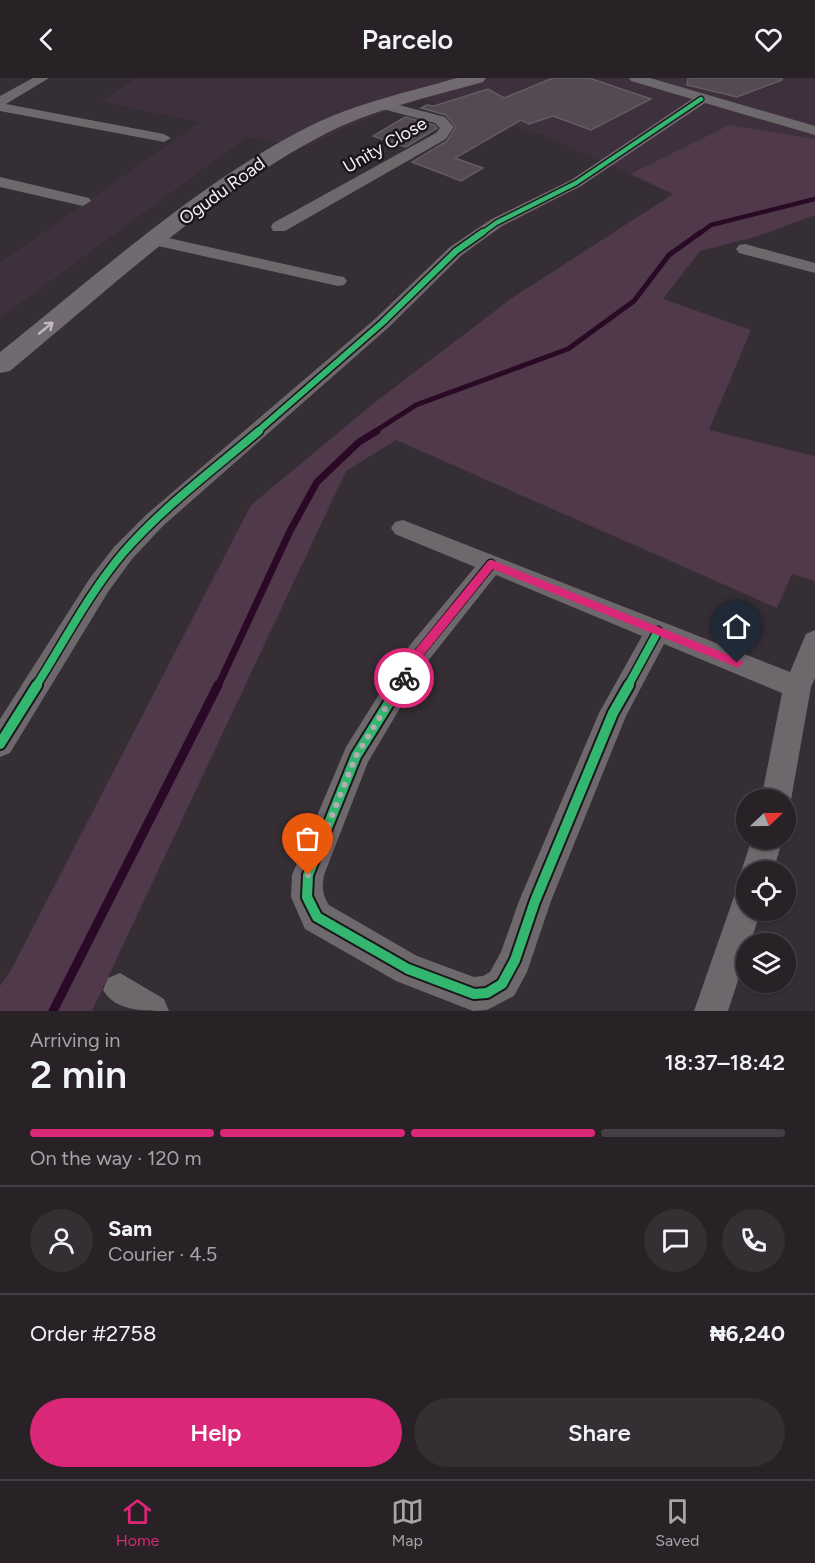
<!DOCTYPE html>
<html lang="en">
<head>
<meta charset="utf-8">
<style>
  body { margin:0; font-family:Figtree,sans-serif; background:#342f33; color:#f1f3f6; height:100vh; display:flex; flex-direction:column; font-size:22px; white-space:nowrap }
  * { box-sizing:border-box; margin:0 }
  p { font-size:20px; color:#a5a4a7 }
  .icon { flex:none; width:33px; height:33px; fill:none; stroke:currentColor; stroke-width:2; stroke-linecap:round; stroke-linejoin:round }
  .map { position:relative; height:933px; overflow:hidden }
  .sheet { display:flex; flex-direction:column; background:#282227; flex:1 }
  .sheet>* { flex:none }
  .needle { width:39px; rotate:68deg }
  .tools { position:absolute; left:736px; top:711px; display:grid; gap:12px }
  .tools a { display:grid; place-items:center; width:60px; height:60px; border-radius:50%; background:#282227; box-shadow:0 2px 4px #0004,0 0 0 2px #443f44; font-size:30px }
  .pin { position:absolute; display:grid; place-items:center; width:51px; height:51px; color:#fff; margin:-62px -26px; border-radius:50% 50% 50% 0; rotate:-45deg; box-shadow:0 0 6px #0007 }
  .pin .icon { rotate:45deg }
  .courier { position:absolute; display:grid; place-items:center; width:60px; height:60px; margin:-30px; border:4px solid #db2777; border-radius:50%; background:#fff; color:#222; box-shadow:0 2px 8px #0007 }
  .headline em { font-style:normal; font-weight:600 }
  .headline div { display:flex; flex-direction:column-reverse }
  .headline { display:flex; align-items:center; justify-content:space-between; height:102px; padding:0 30px }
  h1 { font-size:39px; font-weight:600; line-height:45px }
  .bar { display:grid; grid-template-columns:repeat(4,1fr); gap:9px 6px; align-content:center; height:72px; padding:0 30px }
  .bar i { height:8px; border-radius:4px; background:#443f44 }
  .bar .current { background:#db2777 }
  .bar p { grid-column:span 4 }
  .line { display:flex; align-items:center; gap:15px; padding:0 30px; border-top:2px solid #443f44 }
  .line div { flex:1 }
  .round { display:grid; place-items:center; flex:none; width:63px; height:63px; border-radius:32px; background:#342f33 }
  .action { display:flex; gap:12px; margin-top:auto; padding:12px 30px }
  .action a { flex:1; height:69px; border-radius:36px; background:#db2777; color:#fff; font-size:24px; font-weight:600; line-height:69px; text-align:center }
  .action a+a { background:#342f33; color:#f1f3f6 }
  header { display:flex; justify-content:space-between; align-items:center; height:78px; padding:0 30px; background:#282227; font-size:27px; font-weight:600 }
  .menu { display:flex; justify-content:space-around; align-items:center; height:84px; border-top:2px solid #443f44; background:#282227; font-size:16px; color:#a5a4a7 }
  .menu a { display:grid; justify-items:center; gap:3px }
  .menu .current { color:#db2777 }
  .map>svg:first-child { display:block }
  .built { fill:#3f303d }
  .green { fill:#4f394b }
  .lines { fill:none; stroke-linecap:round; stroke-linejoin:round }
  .stream-far3 { stroke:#2a0926; stroke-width:4.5 }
  .stream-far2 { stroke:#2a0926; stroke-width:5 }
  .stream-far1 { stroke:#2a0926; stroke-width:7 }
  .stream { stroke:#2a0926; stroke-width:9 }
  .building { fill:#544a52; stroke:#635d62; stroke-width:1.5 }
  .street { fill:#6d686c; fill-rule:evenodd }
  .secondary { fill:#716a70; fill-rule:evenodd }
  .cycleway-far3-casing { stroke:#1b161a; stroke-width:7 }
  .cycleway-far2-casing { stroke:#1b161a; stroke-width:9 }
  .cycleway-far1-casing { stroke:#1b161a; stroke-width:11 }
  .cycleway-casing { stroke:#1b161a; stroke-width:14 }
  .cycleway-far3 { stroke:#33b770; stroke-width:4.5 }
  .cycleway-far2 { stroke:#33b770; stroke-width:6 }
  .cycleway-far1 { stroke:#33b770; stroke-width:8 }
  .cycleway { stroke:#33b770; stroke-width:10 }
  .oneway { stroke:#c2bac0 }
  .route { fill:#db2777 }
  .done { stroke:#b4acb2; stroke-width:6; stroke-dasharray:0 10.8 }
  .labels { text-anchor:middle; stroke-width:5; stroke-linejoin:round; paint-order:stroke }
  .far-street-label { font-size:18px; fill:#f8f0f6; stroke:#1b161a }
</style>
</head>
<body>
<header><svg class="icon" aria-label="back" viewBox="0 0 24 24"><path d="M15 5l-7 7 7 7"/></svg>Parcelo<svg class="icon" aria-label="heart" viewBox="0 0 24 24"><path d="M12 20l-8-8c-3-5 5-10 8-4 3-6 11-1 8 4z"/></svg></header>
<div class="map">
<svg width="815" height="933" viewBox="0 0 815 933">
  <rect width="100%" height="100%" fill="#352e34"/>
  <path class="built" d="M136,0H815V61L729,47L630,96L543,57L422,21L350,47L307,69L247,59L0,240V185L200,44L101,24Z"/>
  <path class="green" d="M729,47L815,61V137L755,159L700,173L663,221L751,252L709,352L815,378V503L792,496L777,530L396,362L346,393L92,933H0V908L10,894L251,427L374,325L512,220L673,116L630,96Z"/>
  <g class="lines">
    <path class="stream-far3" d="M699,156L711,147L815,121"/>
    <path class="stream-far2" d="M374,354L416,327L568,271L634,223L669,177L701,154"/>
    <path class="stream-far1" d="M218,608L290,453L317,404L359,364L377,353"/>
    <path class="stream" d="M53,933L218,607"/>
  </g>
  <path class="building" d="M553,0H589L651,21L591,52L553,38L529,46L521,42L455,80L483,90L461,103L412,84L447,63L456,49L446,37L421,30L427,27L434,28L488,11L504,20Z
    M688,0H782V2L737,19L687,7Z
    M405,39L434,47L437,50L406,69L373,58Z"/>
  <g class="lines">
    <path class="street" d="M33,0H49L6,26L164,56L171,60L164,64L0,33V18Z
      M629,0H650L815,48V57L705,25L581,108L502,148L462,177L389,249L163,448L132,481L108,514L10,675L0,679V641L90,500L114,469L147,436L375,241L450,169L490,142L571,102L692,21L631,3Z
      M384,23L445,39L454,49L446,61L285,153H273L271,149L273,145L436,55L440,50L435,45L379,30L377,27Z
      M0,99L89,120L91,123L83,128L0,109Z
      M155,157L338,198L344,199L347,203L344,207L338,208L149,166L147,162Z
      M745,166L815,185V195L739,175L736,171L739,167Z
      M403,442L790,594L806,556L815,552V600L811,609L791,722L786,732V722H761L782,615L664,566L626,638L551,823L527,894L514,918L487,932L473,933L396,903L305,851L291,819L292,797L346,669L410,567L475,489L395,456L391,450L395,444ZM496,497L642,558L599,635L519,823L501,874L490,894L483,898L474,899L417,878L329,827C322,817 322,809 324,797L368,684L428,583Z
      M752,760H783L773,794H747V805L741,794Z
      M747,808V832H761L750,866H747V875L728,933H694L736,813Z
      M120,895L164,921L169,933C142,933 115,933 103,912L108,900Z"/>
    <path class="secondary" d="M457,0H486L483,4C430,19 373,31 323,57C211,116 108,212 10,293L0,295V274C97,197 200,103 310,48C356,25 408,14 457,0Z"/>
    <defs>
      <path id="cycleway-far3" d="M481,156L496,145L576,105L701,21"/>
      <path id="cycleway-far2" d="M257,354L382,245L456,173L483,154"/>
      <path id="cycleway-far1" d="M36,608C64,564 89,515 123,475C163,429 213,392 259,353
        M399,608L419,575L491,486
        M628,608L658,553"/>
      <path id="cycleway" d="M400,607L356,678L308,797L307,819L317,839L408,891L474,916L487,915L502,906L515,882L535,823L613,635L629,607
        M0,666L37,607"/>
    </defs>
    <use href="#cycleway-far3" class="cycleway-far3-casing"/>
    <use href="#cycleway-far2" class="cycleway-far2-casing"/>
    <use href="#cycleway-far1" class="cycleway-far1-casing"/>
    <use href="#cycleway" class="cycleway-casing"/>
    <use href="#cycleway-far3" class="cycleway-far3"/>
    <use href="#cycleway-far2" class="cycleway-far2"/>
    <use href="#cycleway-far1" class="cycleway-far1"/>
    <use href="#cycleway" class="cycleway"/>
  </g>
  <defs><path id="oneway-shaft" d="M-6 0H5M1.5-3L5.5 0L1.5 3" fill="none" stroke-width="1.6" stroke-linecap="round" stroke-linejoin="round" transform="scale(1.5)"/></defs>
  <use class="oneway" href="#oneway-shaft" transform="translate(46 250) rotate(-39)"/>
  <path class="route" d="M492,482L741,582L743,585L737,590L734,588L493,491L423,578L407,603H400L398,600L415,572L488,483Z"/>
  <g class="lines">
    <path class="done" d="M308,797L356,678L404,600"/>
  </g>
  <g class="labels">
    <g class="far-street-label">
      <text transform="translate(385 67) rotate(-30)" y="6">Unity Close</text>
      <text transform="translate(222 113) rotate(-36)" y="6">Ogudu Road</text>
    </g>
  </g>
</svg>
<div class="tools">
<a><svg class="needle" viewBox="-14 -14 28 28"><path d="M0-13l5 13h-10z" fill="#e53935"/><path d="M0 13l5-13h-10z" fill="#a5a4a7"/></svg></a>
<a><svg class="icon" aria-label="locate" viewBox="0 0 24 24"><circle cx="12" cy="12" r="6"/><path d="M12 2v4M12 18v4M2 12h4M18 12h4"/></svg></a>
<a><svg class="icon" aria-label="layers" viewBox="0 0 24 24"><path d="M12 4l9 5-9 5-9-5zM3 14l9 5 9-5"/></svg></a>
</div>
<div class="pin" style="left:308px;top:797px;background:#ea580c"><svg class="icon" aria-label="bag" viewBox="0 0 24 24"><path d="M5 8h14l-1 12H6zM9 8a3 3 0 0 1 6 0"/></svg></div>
<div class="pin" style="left:737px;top:585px;background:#1f2937"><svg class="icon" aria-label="home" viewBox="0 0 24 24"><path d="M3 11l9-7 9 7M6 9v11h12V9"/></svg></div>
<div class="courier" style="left:404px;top:600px"><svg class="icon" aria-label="bike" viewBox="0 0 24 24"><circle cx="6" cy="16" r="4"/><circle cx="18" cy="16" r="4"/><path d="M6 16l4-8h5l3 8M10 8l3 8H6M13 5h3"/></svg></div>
</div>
<section class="sheet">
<div class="headline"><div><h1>2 min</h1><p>Arriving in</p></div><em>18:37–18:42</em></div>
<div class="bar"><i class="current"></i><i class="current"></i><i class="current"></i><i></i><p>On the way · 120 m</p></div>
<div class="line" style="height:108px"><a class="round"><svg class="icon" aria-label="person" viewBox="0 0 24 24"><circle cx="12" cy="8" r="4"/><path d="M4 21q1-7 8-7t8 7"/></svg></a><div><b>Sam</b><p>Courier · 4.5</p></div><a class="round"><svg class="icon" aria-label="chat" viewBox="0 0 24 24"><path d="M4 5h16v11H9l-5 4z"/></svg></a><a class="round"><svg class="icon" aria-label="phone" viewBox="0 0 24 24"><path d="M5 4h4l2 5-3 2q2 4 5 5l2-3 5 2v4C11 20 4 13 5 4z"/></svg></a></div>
<div class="line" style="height:78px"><div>Order #2758</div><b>₦6,240</b></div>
<div class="action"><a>Help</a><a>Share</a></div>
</section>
<nav class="menu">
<a class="current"><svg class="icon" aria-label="home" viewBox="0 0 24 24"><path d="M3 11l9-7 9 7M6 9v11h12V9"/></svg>Home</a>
<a><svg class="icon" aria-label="map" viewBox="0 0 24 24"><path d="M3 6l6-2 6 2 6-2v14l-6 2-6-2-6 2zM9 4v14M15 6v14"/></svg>Map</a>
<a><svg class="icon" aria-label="saved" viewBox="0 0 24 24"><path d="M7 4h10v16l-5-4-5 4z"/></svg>Saved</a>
</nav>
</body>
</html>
